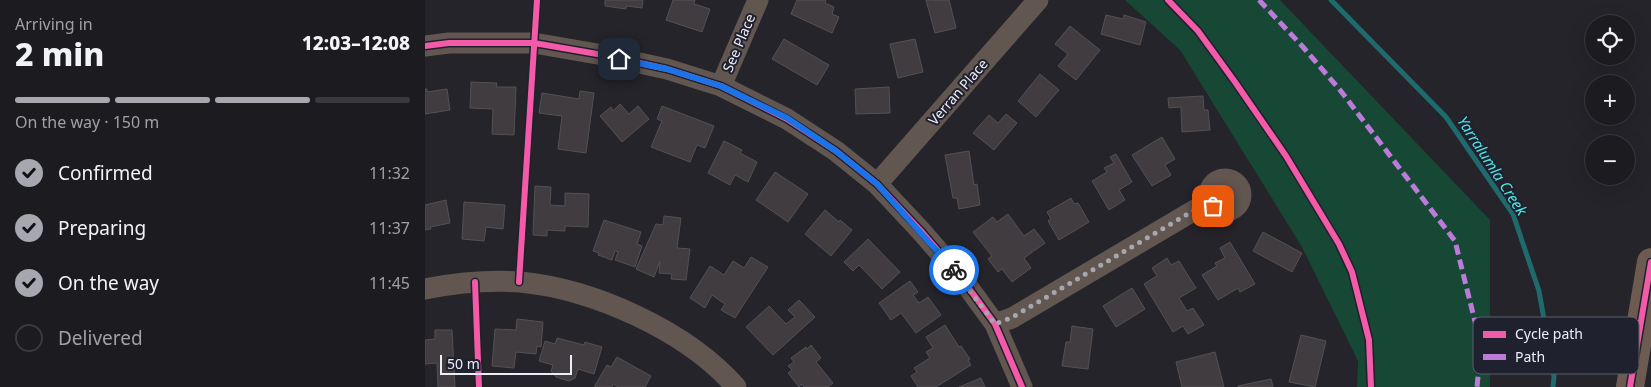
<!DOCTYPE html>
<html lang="en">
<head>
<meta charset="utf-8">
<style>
  body { margin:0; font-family:"Noto Sans",sans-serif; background:#242429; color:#f1f3f6; height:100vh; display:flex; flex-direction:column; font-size:19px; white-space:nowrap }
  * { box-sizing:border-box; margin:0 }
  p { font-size:16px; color:#a0a1a5 }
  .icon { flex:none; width:28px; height:28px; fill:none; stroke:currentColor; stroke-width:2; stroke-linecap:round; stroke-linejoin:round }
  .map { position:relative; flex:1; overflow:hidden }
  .side { display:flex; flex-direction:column; background:#1b1b20; width:425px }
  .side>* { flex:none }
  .fabs { position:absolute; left:1160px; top:15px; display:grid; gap:10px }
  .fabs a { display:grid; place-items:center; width:50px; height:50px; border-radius:50%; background:#1b1b20; box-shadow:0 5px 20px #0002,0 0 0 1px #39393e; font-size:25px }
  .scale { position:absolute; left:15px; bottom:12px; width:132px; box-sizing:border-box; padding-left:5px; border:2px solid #ecedf7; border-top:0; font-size:14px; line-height:18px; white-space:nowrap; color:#ecedf7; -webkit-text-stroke:4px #20212e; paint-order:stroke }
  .pin { position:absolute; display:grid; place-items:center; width:42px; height:42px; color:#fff; margin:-21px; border-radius:10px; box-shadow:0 2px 8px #0006 }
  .courier { position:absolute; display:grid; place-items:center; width:50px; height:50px; margin:-25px; border:4px solid #1a73e8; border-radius:50%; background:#fff; color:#222; box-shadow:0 1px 6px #0007 }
  .headline em { font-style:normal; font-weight:800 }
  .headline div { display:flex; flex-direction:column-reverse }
  .headline { display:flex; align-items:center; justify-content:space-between; height:85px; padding:0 15px }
  h1 { font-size:32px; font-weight:800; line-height:38px }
  .bar { display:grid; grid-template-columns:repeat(4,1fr); gap:8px 5px; align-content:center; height:60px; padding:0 15px }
  .bar i { height:6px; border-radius:4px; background:#39393e }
  .bar .current { background:#a6a7af }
  .bar p { grid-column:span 4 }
  ol { padding:0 15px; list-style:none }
  li { display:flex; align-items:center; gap:15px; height:55px }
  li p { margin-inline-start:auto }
  li .icon { padding:5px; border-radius:50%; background:#a6a7af; color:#111; stroke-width:4 }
  li:last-child { color:#a0a1a5 }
  li i { width:28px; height:28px; border:2px solid #39393e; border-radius:50% }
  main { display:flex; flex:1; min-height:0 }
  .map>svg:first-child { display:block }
  .green { fill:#174735 }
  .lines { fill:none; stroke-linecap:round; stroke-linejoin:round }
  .stream { stroke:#1e6a6c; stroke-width:5 }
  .building { fill:#403c40; stroke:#545153 }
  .minor { stroke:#625651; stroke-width:21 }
  .motorway { stroke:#6d5b52; stroke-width:28 }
  .quiet { stroke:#bd7bd9; stroke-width:5; stroke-dasharray:10 5; stroke-linecap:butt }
  .cycleway-casing { stroke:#20212e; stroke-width:9 }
  .cycleway { stroke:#f35aa7; stroke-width:6 }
  .done { stroke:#a6a7af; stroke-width:5; stroke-dasharray:0 9 }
  .route { stroke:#1a73e8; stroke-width:6 }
  .labels { text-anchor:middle; stroke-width:4; stroke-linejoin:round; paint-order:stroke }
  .street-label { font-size:14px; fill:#ecedf7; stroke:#20212e }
  .water-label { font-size:15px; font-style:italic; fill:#4ee7e8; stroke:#20212e }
  .key { fill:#20212e; stroke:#5d5e6a; stroke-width:1 }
  .key-label { font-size:14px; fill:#ecedf7 }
</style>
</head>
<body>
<main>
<section class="side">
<div class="headline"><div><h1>2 min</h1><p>Arriving in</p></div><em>12:03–12:08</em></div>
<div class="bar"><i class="current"></i><i class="current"></i><i class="current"></i><i></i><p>On the way · 150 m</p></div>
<ol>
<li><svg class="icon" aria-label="check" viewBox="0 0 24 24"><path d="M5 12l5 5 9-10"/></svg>Confirmed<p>11:32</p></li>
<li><svg class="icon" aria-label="check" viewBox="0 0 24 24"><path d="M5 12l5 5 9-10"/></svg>Preparing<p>11:37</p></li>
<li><svg class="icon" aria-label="check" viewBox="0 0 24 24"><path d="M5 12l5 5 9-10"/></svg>On the way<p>11:45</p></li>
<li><i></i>Delivered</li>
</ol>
</section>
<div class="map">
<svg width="1226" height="387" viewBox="0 0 1226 387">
  <rect width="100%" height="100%" fill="#24242a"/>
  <path class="green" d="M700,0H855L1065,220V387H932L933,361L877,247L755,50Z"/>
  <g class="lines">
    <path class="stream" d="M906,0L1021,117L1088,214L1114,291L1129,376L1128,387"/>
  </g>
  <path class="building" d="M180,0H218L217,8L201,6V9L180,6Z
    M248,0H270L269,4L285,9L277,32L241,20Z
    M372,0H401L400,3L409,7L407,14L414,17L407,33L366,14Z
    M501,0H524L531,28L510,33Z
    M681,15L698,19L699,15L721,22L715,45L676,34Z
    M645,26L675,50L651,80L633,66L643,54L630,44Z
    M359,39L404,65L392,85L347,59Z
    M490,39L498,72L473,78L465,44Z
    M615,74L634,90L611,117L593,101Z
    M46,82L72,83L71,87H91L89,135L67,134L68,109L45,108Z
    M464,87L465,113L431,114L430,89Z
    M0,89H2V92L22,89L25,110L0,114Z
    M155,91L169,93L161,153L133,149L137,116L114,113L117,93L154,99Z
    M778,96L779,110H783L785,130L757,132L756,107L744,108L743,98Z
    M195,104L204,114L213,106L224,119L197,142L175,116L186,107L188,111Z
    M237,106L289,126L280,148L272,145L265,162L226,147L237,121L232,119Z
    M581,114L592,123L569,150L548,133L564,115L573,123Z
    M737,137L750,159L740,165L746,175L727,186L707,155Z
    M299,141L317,150L315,153L332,162L323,182L310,175L305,185L283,173Z
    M544,151L549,185L552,184L555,205L534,209L532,198H528L520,155Z
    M691,154L707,182L694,190L700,200L684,210L667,181L682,172L679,168L689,163L685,157Z
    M350,172L383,194L363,222L331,200Z
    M110,186L126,187L125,205L140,206V193L164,194L163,227L140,226V231L122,230V236L108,235Z
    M646,198L649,204L653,203L664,222L634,240L623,221L626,219L622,212Z
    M21,200L25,223L5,227L6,229L0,230V205Z
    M39,202L80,205L78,229L61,227L59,241L37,239Z
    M400,210L414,222L415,220L427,230L406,256L380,234Z
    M583,214L599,236L609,229L620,243L599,258L606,268L587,282L577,269L573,272L563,259L567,256L548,232L568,217L572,222Z
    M239,216L256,218L252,248L265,249L261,280L246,279L247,274L234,273L235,261L229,277L211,269L231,224L238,225Z
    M179,220L216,232L212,244L217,246L210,267L190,260L193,252L190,251L187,260L173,255L174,253L168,251Z
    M838,232L877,253L867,272L828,251Z
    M443,239L475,272L457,289L434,265L428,271L419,262Z
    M805,242L830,284L815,292L813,288L793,300L777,275L792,266L790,263L800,258L795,248Z
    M326,257L343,267L310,318L296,310L300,304L287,295L280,308L265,298L285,266L299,275L308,261L319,268Z
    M742,258L746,265L754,261L771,288L754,298L762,311L768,308L779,325L763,334L758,326L748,332L719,284L732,276L727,268Z
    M485,281L493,292L488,295L494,303L503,297L516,315L491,333L476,313L466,320L454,303Z
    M707,288L720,309L691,327L678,306Z
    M374,300L390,317L348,355L321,327L344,306L361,324L370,317L363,310Z
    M92,319L118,322L116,347L112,346L111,354L91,352L89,368L67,366L70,329L91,330Z
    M520,325L534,347L536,346L545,359L543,360L546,365L511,387H493L486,376L492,372L489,368L505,358L501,352L508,348L501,337Z
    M647,326L668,329L663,369L637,366L641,342H645Z
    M10,330H27L30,387H13L12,363L0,364V340L10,339Z
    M876,335L901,341L890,387L864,382Z
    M132,338L159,345L160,342L177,347L169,374L153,369L150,378L144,381L131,377L126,371L128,365L114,361L120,341L130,344Z
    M386,345L396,358L391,362L408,383L403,387H379L377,384L374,387L363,373L367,370L363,366L369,362L366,358L381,347L382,349Z
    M790,352L799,387H757L751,362Z
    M192,357L226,376L220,387H193L188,384L187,387H169L182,365L186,367Z
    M556,378L560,387H534Z
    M846,379L848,387H813V386Z"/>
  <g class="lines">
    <path class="minor" d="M0,46L24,43H109L178,55L242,69L296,86L362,119L411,151L452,184L496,231L535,276L570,324L597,387
      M296,86L333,0
      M784 195a16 16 0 1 1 32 0a16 16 0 1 1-32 0Z
      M452,184L613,0
      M0,289C31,283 64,280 95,282C169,289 262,331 311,387
      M570,324L587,318L785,201"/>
    <path class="motorway" d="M1205,387L1226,262"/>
    <path class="quiet" d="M834,0L878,47L915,90L1030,241L1056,346L1052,387"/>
    <defs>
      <path id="cycleway" d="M743,0L773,31L810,82L861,156L914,244L927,272L944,340L946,387
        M0,46L24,43H109L178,55L242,69L296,86L362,119L411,151L452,184L496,231L535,276L570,324L597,387
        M50,282L54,387
        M94,282L112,0
        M1205,387L1226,262"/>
    </defs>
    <use href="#cycleway" class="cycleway-casing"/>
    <use href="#cycleway" class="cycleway"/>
  </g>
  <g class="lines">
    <path class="done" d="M529,270L570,324L586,318L785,201L788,206"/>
    <path class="route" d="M194,59L242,69L296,86L362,118L411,151L452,184L529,270"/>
  </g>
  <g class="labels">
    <g class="street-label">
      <text transform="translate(314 43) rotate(-67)" y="5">See Place</text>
      <text transform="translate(533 92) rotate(-49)" y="5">Verran Place</text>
    </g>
    <g class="water-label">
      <text transform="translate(1067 166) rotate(57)" y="5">Yarralumla Creek</text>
    </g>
  </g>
  <rect x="1048" y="317" width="166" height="57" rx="8" class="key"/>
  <rect x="1058" y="331" width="23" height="7" fill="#f35aa7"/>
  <rect x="1058" y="354" width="23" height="6" fill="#bd7bd9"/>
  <g class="key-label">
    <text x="1090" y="339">Cycle path</text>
    <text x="1090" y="362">Path</text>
  </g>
</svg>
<div class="fabs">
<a><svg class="icon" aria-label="locate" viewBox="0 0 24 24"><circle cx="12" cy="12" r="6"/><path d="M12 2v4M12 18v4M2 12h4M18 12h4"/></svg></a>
<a>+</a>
<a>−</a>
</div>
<div class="scale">50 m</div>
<div class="pin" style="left:788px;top:206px;background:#ea580c"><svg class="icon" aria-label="bag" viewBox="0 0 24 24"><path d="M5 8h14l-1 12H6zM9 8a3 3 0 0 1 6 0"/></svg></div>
<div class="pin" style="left:194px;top:59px;background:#1f2937"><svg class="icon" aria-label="home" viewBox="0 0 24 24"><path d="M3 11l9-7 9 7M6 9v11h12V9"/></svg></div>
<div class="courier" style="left:529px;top:270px"><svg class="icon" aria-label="bike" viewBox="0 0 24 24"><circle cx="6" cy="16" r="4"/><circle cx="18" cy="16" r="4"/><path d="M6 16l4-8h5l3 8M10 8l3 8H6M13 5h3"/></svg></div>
</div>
</main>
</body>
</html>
